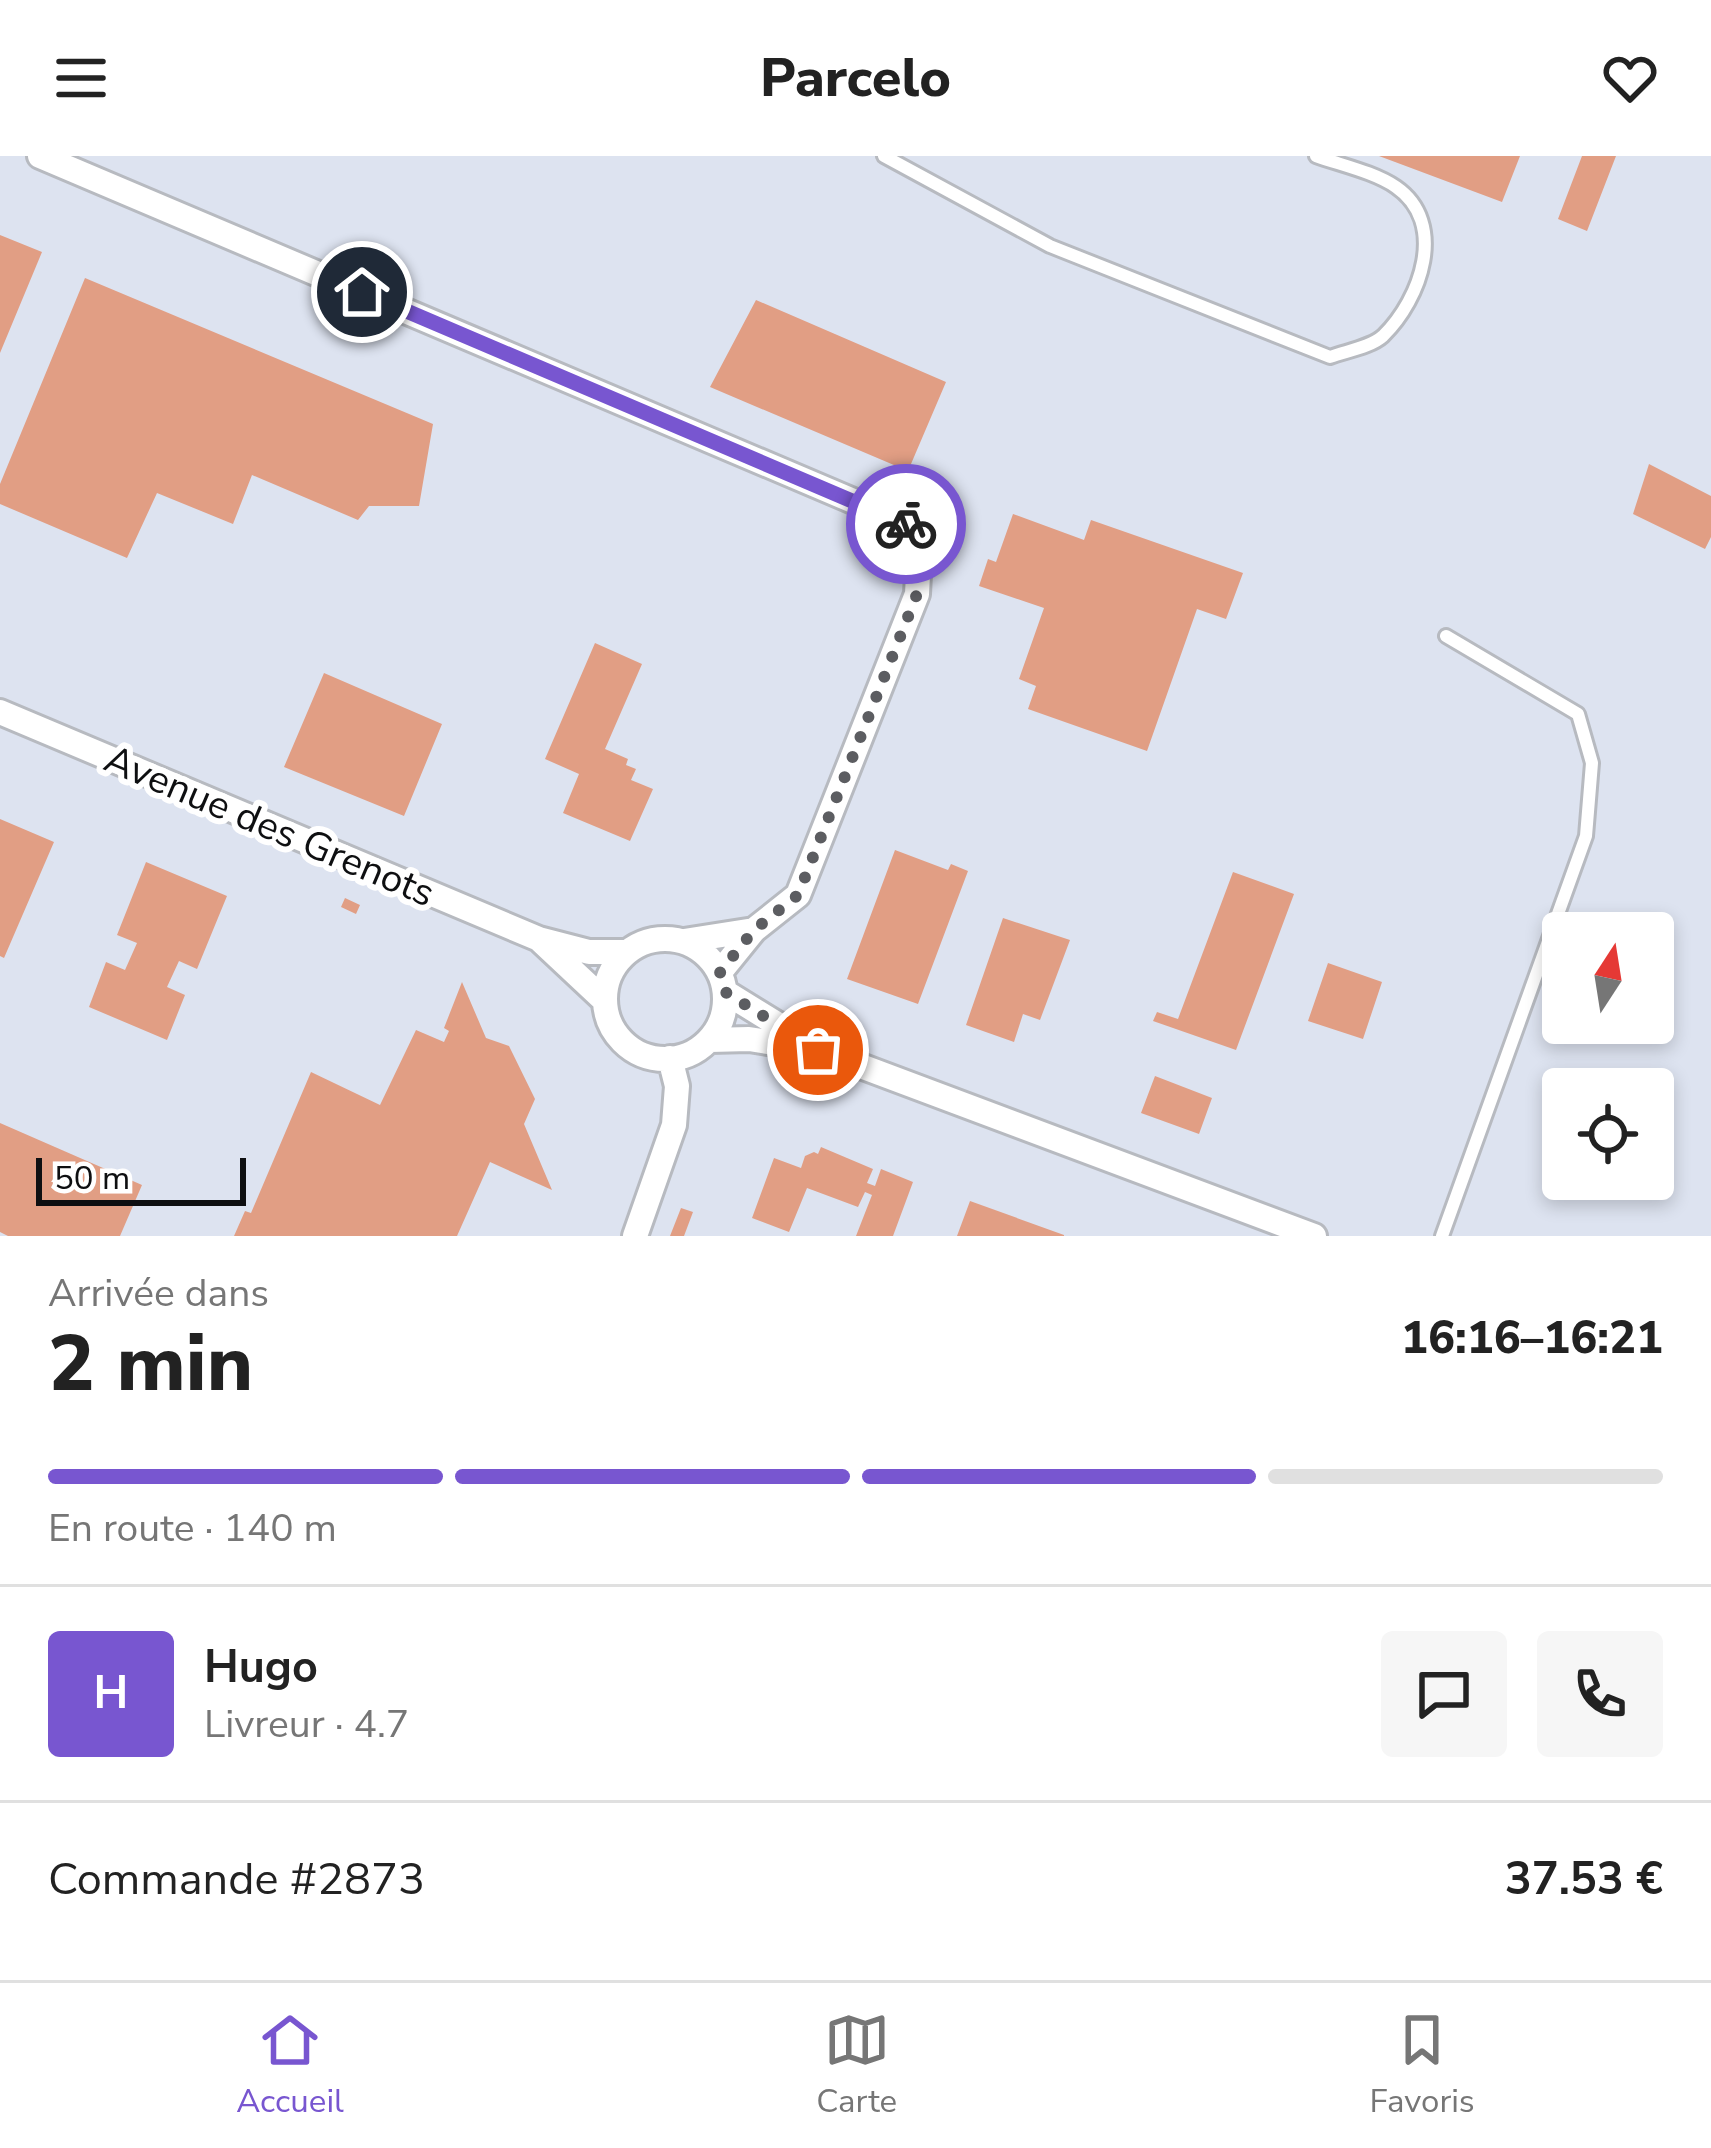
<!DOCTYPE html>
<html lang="fr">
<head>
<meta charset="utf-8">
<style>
  body { margin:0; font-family:"Nunito Sans",sans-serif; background:#f6f6f6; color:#222; height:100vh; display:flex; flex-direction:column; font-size:45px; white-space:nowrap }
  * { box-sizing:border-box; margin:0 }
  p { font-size:39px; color:#767676 }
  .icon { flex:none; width:66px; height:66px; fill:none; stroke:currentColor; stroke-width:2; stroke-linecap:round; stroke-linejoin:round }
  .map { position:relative; height:1080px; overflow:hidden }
  .sheet { display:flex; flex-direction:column; background:#fff; flex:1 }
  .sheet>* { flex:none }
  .needle { width:78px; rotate:12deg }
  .controls { position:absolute; left:1542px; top:756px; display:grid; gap:24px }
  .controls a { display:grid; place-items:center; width:132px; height:132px; border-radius:12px; background:#fff; box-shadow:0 6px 18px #0003; font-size:60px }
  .scale { position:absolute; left:36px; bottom:30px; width:210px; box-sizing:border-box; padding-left:12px; border:6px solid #0e0f11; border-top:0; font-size:33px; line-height:42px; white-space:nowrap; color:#0e0f11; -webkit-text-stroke:9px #fff; paint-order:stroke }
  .pin { position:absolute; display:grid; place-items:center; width:102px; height:102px; color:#fff; margin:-51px; border:6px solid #fff; border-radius:50%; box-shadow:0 3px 12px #0007 }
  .courier { position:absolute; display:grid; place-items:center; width:120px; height:120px; margin:-60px; border:9px solid #7856d0; border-radius:50%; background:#fff; color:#222; box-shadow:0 3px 15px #0007 }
  .headline em { font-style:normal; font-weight:800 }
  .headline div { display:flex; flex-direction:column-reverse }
  .headline { display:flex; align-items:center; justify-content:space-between; height:204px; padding:0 48px }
  h1 { font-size:78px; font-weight:800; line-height:90px }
  .bar { display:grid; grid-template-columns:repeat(4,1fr); gap:18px 12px; align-content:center; height:144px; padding:0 48px }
  .bar i { height:15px; border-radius:9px; background:#e0e0e0 }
  .bar .selected { background:#7856d0 }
  .bar p { grid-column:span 4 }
  .line { display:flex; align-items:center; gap:30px; padding:0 48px; border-top:3px solid #e0e0e0 }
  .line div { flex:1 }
  .round { display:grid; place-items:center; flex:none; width:126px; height:126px; border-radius:12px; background:#f6f6f6 }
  header { display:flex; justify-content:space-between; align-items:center; height:156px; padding:0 48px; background:#fff; font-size:54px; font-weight:800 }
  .tab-bar { display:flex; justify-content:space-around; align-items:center; height:168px; border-top:3px solid #e0e0e0; background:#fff; font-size:33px; color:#767676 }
  .tab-bar a { display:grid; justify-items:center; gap:6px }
  .tab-bar .selected { color:#7856d0 }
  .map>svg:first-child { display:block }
  .built { fill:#dde3f0; fill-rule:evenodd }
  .building { fill:#e19e84 }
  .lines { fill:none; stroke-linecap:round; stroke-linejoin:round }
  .service-casing { stroke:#b7bac0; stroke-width:18 }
  .minor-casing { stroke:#b7bac0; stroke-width:30 }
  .service { stroke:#fff; stroke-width:12 }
  .minor { stroke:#fff; stroke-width:24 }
  .done { stroke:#5c5d61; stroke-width:12; stroke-dasharray:0 21.6 }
  .route { stroke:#7856d0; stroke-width:15 }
  .labels { text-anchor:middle; stroke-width:12; stroke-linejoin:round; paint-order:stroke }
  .street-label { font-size:39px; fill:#0e0f11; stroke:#fff }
</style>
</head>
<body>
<header><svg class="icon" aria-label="menu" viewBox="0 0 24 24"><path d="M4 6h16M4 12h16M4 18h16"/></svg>Parcelo<svg class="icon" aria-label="heart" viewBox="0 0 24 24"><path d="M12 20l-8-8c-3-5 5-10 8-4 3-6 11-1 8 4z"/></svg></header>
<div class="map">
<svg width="1711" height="1080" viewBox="0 0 1711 1080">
  <rect width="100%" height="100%" fill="#eceef5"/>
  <path class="built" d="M0,0H1711V1080H0ZM1563,777H1653V867H1563ZM1563,933H1653V1023H1563Z"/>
  <path class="building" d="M1379,0H1520L1502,46Z
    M1582,0H1616L1587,75L1558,63Z
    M0,79L42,96L0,197Z
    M85,122L433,268L419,350H369L358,364L252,319L233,368L157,337L127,402L0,348V328Z
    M756,144L946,226L908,315L710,231Z
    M1649,308L1711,340V381L1705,393L1633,358Z
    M1013,358L1084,384L1091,364L1243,417L1226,463L1197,453L1147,595L1028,553L1036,530L1019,523L1044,452L979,430L988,403L996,406Z
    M595,487L642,508L605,593L628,603L626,609L636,613L631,624L653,633L630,685L563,657L579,618L545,603Z
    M324,517L442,568L404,660L284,611Z
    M0,663L54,686L4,802L0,800Z
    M895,694L948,714L951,708L968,715L918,848L847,823Z
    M146,706L227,740L197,813L179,805L167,831L185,839L167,884L89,851L106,806L125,814L137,787L117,779Z
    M1233,716L1294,738L1236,894L1153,865L1157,856L1178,863Z
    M345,742L360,749L356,758L341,751Z
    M1003,762L1070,784L1040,864L1023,858L1014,886L966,869Z
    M1328,807L1382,826L1363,883L1308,865Z
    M462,826L486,882L509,890L535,943L524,968L552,1034L490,1006L457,1080H234L245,1055L251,1057L311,916L380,949L416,874L444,886L449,875L444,872Z
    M1155,920L1212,942L1199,978L1141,957Z
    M0,967L142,1029L120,1080H8L0,1076Z
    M821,991L873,1013L867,1027L875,1030L881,1013L913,1026L893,1080H856L872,1039L865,1036L858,1051L807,1032L789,1076L752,1062L774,1002L801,1012L805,1000L814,996L818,998Z
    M970,1045L1064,1079V1080H957Z
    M681,1052L693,1056L684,1080H670Z"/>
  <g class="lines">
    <defs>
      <path id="service" d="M884,0L1050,90L1330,201C1346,195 1371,191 1383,180C1421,143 1448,67 1396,31C1374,16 1341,9 1316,0
        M1442,1080L1586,680L1592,607L1578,558L1446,480"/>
      <path id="minor" d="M40,0L905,367L919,398L917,438L798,739L754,774L720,816
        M0,556L539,783L589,796H627
        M605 843a60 60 0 1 1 120 0a60 60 0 1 1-120 0Z
        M541,785L605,845
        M684,785L754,774
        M725,836L811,889
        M710,884L749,883L818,894L1314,1080
        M635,1080L674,969L677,930L670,902"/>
    </defs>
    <use href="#service" class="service-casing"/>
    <use href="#minor" class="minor-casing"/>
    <use href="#service" class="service"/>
    <use href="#minor" class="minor"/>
  </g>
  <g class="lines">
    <path class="done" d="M818,894L725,836L720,816L754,774L798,739L917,438L919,398L906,368"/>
    <path class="route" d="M362,136L906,368"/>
  </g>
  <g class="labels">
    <g class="street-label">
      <text transform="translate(270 669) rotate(23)" y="14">Avenue des Grenots</text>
    </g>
  </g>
</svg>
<div class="controls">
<a><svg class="needle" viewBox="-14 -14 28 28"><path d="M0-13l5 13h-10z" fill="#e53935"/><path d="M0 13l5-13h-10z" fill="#767676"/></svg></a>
<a><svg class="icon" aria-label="locate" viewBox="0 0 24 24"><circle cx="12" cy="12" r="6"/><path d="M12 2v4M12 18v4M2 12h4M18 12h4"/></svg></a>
</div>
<div class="scale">50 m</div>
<div class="pin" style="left:818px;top:894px;background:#ea580c"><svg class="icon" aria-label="bag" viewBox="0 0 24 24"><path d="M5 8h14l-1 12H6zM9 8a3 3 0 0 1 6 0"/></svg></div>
<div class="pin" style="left:362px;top:136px;background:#1f2937"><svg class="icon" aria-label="home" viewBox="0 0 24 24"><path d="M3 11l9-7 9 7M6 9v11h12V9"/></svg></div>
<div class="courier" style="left:906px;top:368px"><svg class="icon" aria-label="bike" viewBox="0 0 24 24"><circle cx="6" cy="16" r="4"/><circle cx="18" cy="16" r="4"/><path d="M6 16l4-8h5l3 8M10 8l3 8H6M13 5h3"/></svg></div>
</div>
<section class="sheet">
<div class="headline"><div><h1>2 min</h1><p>Arrivée dans</p></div><em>16:16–16:21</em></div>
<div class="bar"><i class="selected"></i><i class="selected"></i><i class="selected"></i><i></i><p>En route · 140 m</p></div>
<div class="line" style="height:216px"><b class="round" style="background:#7856d0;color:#fff">H</b><div><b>Hugo</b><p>Livreur · 4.7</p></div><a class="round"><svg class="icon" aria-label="chat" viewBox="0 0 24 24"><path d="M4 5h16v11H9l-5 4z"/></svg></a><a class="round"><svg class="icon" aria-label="phone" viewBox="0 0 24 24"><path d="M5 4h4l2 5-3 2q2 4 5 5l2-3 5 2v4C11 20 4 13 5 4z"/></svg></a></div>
<div class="line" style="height:156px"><div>Commande #2873</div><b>37.53 €</b></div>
</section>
<nav class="tab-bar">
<a class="selected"><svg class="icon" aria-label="home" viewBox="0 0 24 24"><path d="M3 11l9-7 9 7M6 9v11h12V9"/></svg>Accueil</a>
<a><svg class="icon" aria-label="map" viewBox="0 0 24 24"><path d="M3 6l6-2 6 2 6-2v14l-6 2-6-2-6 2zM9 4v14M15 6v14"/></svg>Carte</a>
<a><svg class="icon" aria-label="saved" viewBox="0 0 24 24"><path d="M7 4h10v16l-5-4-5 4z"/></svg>Favoris</a>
</nav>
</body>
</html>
